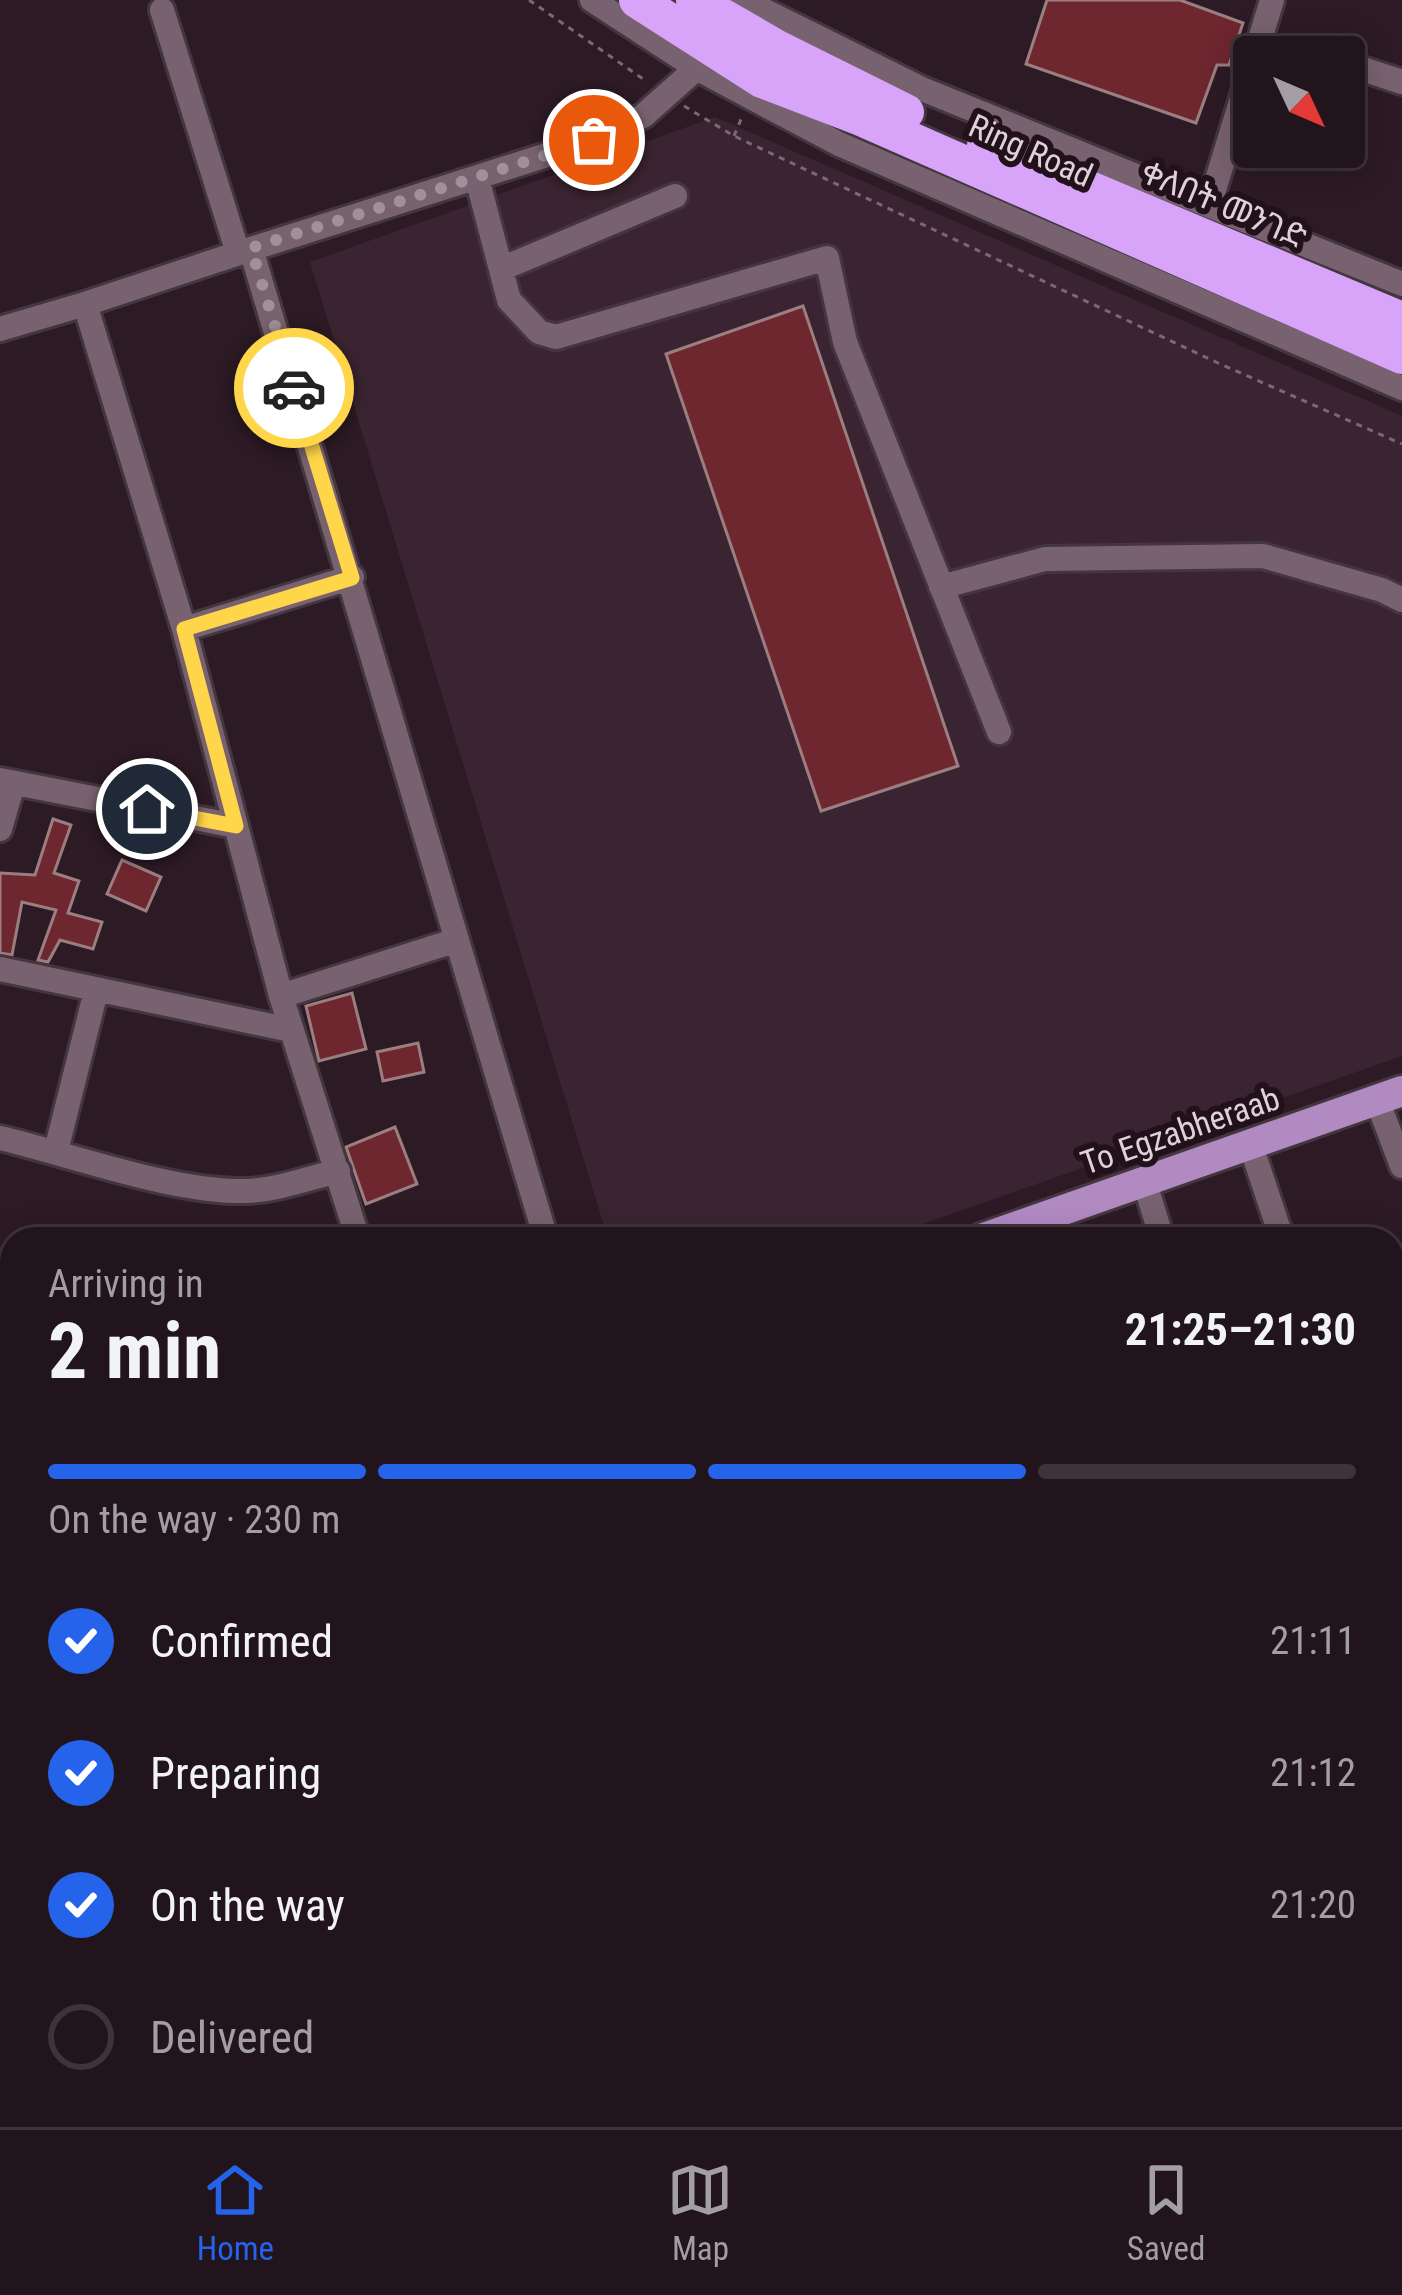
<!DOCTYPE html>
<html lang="en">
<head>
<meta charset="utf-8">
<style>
  body { margin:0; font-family:"Roboto Condensed","Noto Sans Ethiopic",sans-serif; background:#2d2129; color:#f1f3f6; height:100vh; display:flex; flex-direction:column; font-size:45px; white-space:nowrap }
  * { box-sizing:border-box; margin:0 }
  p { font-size:39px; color:#a29ea3 }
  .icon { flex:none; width:66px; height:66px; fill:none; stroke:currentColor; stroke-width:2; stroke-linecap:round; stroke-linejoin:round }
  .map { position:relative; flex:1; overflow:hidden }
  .side { position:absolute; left:0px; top:1227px; width:1404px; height:900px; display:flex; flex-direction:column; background:#21141c; border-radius:36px 36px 0 0; box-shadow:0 6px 30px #0003,0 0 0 3px #3e333b }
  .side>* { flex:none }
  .needle { width:78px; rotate:134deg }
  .tools { position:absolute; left:1233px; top:36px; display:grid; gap:24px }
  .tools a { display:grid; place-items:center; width:132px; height:132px; border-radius:12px; background:#21141c; box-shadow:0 6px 30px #0003,0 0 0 3px #3e333b; font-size:60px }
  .pin { position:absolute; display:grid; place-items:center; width:102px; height:102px; color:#fff; margin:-51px; border:6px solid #fff; border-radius:50%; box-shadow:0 3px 12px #0007 }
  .courier { position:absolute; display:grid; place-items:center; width:120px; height:120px; margin:-60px; border:9px solid #ffd54a; border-radius:50%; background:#fff; color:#222; box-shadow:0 3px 15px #0007 }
  .summary em { font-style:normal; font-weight:700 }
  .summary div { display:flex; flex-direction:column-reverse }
  .summary { display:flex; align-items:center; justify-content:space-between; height:204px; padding:0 48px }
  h1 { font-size:78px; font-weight:700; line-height:90px }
  .bar { display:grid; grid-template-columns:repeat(4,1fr); gap:18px 12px; align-content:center; height:144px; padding:0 48px }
  .bar i { height:15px; border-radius:9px; background:#3e333b }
  .bar .on { background:#2563eb }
  .bar p { grid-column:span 4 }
  ol { padding:0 48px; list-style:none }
  li { display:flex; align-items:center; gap:36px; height:132px }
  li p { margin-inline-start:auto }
  li .icon { padding:12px; border-radius:50%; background:#2563eb; color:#fff; stroke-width:4 }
  li:last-child { color:#a29ea3 }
  li i { width:66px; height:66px; border:6px solid #3e333b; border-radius:50% }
  .tabs { display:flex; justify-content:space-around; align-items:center; height:168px; border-top:3px solid #3e333b; background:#21141c; font-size:33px; color:#a29ea3 }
  .tabs a { display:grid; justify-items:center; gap:6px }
  .tabs .on { color:#2563eb }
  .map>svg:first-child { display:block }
  .built { fill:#3b2431 }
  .building { fill:#6e262f; stroke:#9b7f80; stroke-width:3 }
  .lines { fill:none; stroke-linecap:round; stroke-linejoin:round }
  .minor-casing { stroke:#44363e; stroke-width:30 }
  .major-casing { stroke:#44363e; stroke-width:36 }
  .highway-casing { stroke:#44363e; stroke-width:42 }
  .path { stroke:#796972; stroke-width:3; stroke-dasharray:6 6; stroke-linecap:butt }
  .minor { stroke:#79626f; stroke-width:24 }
  .major { stroke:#b18ac2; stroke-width:30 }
  .highway { stroke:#d7a4fa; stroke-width:36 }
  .done { stroke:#a09199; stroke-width:12; stroke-dasharray:0 21.6 }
  .route { stroke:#ffd54a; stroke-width:15 }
  .labels { text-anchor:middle; stroke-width:12; stroke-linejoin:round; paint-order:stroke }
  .street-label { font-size:33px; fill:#ded1d8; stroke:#22101b }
</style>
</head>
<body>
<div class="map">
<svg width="1402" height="2127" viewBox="0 0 1402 2127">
  <rect width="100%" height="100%" fill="#2c1a25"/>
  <path class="built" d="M715,117L1402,416V1056L880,1239H608L310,262Z"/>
  <path class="building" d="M1047,0H1180L1243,23L1229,65H1217L1196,123L1026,64Z
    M803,306L958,766L821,811L666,354Z
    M53,819L71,825L54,873L79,881L68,913L102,922L93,949L60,940L48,962L38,960L56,910L22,902L12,955L0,953V873L35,875Z
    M122,860L161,877L146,911L107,894Z
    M352,993L366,1049L319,1061L306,1006Z
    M418,1043L424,1072L383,1081L377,1052Z
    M395,1127L417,1184L366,1204L346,1147Z"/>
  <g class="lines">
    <defs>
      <path id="minor" d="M592,0L698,69L839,144L1402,388
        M743,0L922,89L1402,284
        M162,10L238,253
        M1344,63L1402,82
        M477,178L509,300L539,332L556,337L827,258L845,342L999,732
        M1210,203L1272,0
        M251,249L594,140L643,116L708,58
        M501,269L675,196
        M85,304L251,249L546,1239
        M0,329L85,304L184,629L281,996L358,1239
        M941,587L1045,559L1263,556L1382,590L1402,600
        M184,629L352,577
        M0,780L236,826
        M0,829L13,784
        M0,969L291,1030
        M281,996L457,940
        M1377,1100L1402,1166
        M0,1138C72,1155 174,1193 247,1191C277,1190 309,1178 338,1171
        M1250,1143L1282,1239
        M56,1151L96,991
        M1144,1180L1162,1239
        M1392,1396L1402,1392
        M1392,1516L1402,1513
        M1392,1668L1402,1664
        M0,1734L12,1731
        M0,1865L12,1861
        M1392,1889L1402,1902
        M1392,1941L1402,1936
        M1392,2080L1402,2093
        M210,2115L214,2127
        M427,2115L431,2127
        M517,2115L522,2127
        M658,2115L662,2127
        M943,2115L947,2127
        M64,2127L101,2115
        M1067,2127L1088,2115"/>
      <path id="major" d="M981,1239L1402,1091
        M0,1573L12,1569"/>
      <path id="highway" d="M637,0L762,80L861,118L1402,356
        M694,0L779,49L906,112
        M985,145L1402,320"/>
    </defs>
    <use href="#minor" class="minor-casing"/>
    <use href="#major" class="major-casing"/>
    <use href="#highway" class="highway-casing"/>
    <path class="path" d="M529,0L646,81
      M684,106L734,136L1218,363L1402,444
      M734,136L742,117"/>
    <use href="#minor" class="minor"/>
    <use href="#major" class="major"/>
    <use href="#highway" class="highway"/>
  </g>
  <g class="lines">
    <path class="done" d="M294,388L251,248L594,140"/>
    <path class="route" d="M147,809L236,826L184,629L352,578L294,388"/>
  </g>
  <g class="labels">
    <g class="street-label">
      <text transform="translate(1031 150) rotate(24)" y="12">Ring Road</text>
      <text transform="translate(1224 204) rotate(23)" y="12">ቀለበት መንገድ</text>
      <text transform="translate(1180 1130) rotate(-19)" y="12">To Egzabheraab</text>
    </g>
  </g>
</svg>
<div class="tools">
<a><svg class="needle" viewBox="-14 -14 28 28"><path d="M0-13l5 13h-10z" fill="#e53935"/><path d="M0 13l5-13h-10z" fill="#a29ea3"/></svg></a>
</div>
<div class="pin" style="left:594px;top:140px;background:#ea580c"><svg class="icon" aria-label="bag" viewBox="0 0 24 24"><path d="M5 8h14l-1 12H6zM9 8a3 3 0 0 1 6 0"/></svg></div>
<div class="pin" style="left:147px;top:809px;background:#1f2937"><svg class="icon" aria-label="home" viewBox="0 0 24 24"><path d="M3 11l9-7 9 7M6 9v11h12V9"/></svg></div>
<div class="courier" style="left:294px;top:388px"><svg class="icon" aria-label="car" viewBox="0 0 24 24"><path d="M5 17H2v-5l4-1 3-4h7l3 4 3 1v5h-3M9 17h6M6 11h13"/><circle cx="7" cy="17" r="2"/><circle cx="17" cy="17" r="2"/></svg></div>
<section class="side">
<div class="summary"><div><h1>2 min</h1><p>Arriving in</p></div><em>21:25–21:30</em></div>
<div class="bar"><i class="on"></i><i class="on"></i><i class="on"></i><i></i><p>On the way · 230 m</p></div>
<ol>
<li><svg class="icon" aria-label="check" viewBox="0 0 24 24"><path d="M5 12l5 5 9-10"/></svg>Confirmed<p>21:11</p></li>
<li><svg class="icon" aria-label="check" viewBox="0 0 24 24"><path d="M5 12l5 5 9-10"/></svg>Preparing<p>21:12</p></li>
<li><svg class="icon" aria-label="check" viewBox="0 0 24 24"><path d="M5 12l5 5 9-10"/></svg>On the way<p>21:20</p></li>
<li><i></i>Delivered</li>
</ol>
</section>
</div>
<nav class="tabs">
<a class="on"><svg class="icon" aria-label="home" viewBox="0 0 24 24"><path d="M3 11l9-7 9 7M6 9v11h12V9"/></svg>Home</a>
<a><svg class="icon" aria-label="map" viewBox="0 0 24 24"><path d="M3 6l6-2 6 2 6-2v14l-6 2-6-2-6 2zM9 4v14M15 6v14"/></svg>Map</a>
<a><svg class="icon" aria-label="saved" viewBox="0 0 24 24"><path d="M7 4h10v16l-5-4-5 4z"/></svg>Saved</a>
</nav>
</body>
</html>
